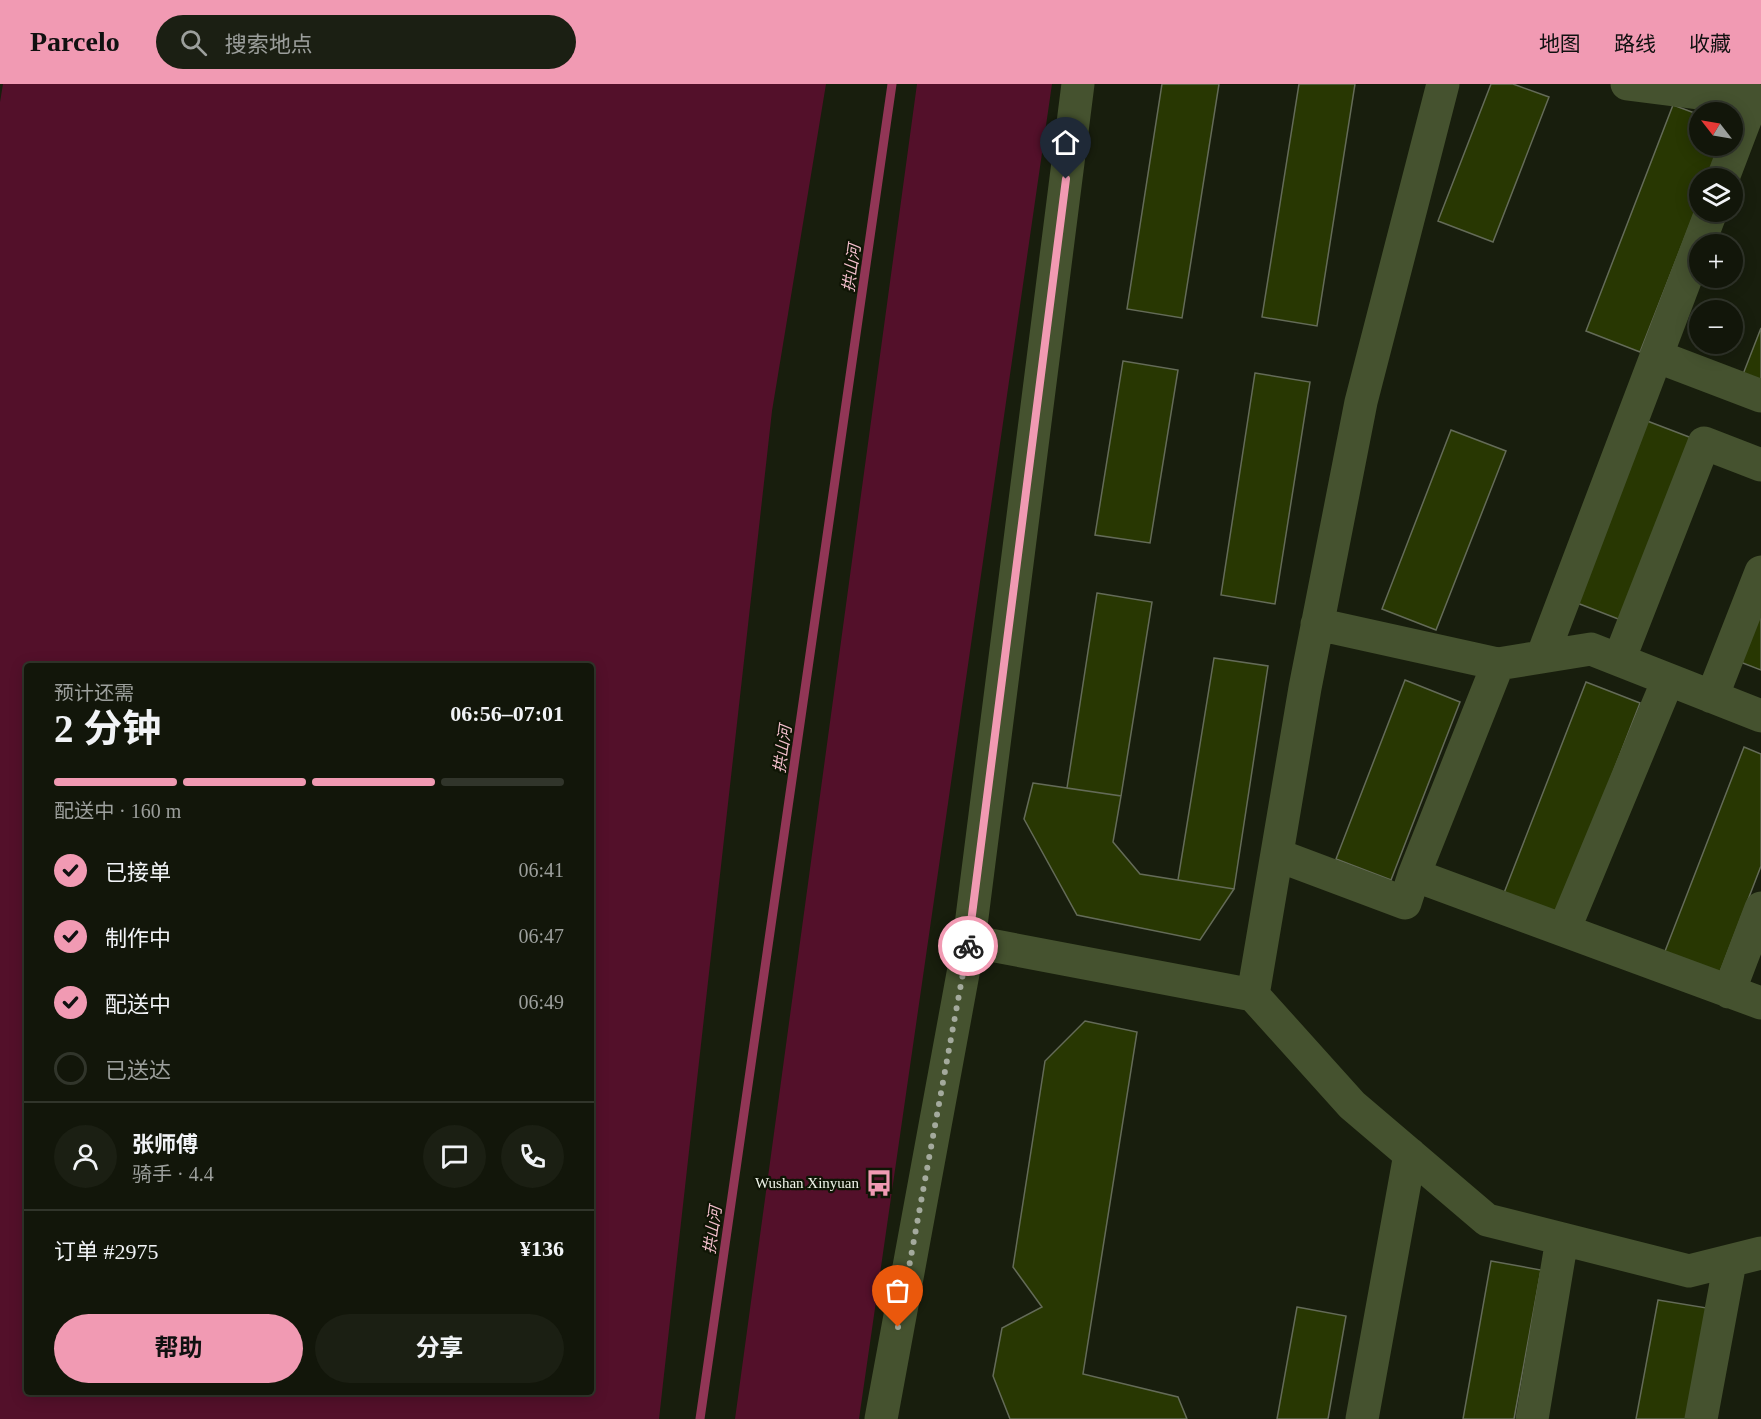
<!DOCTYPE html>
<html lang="zh">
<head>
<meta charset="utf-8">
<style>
  body { margin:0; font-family:"Times New Roman","Noto Sans SC",serif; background:#1b1f13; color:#f1f3f6; height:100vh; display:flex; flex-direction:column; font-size:22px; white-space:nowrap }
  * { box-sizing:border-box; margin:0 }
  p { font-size:20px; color:#9c9f9c }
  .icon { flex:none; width:33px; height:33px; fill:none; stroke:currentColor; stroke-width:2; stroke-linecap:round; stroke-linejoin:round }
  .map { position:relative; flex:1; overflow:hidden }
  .side { position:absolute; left:24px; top:579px; width:570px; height:732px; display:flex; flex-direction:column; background:#12160a; border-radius:6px; box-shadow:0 3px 15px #0003,0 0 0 2px #31352b }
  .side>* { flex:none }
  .needle { width:39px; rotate:301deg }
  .tools { position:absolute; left:1689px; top:18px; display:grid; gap:12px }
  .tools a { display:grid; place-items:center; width:54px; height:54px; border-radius:50%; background:#12160a; box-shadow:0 3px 15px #0003,0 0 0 2px #31352b; font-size:30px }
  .pin { position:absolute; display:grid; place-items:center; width:51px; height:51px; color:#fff; margin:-62px -26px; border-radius:50% 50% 50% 0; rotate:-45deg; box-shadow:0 0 6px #0007 }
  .pin .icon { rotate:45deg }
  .courier { position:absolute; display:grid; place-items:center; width:60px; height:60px; margin:-30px; border:4px solid #f19ab3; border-radius:50%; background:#fff; color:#222; box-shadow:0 2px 8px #0007 }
  .summary em { font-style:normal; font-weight:700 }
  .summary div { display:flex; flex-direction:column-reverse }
  .summary { display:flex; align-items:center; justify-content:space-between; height:102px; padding:0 30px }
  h1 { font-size:39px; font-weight:700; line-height:45px }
  .bar { display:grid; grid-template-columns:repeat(4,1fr); gap:9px 6px; align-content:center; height:72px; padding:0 30px }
  .bar i { height:8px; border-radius:4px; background:#31352b }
  .bar .on { background:#f19ab3 }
  .bar p { grid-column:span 4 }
  .line { display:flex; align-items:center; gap:15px; padding:0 30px; border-top:2px solid #31352b }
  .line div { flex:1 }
  .round { display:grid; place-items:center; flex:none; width:63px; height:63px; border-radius:32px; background:#1b1f13 }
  ol { padding:0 30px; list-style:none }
  li { display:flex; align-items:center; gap:18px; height:66px }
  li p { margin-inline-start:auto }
  li .icon { padding:6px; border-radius:50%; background:#f19ab3; color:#111; stroke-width:4 }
  li:last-child { color:#9c9f9c }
  li i { width:33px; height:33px; border:3px solid #31352b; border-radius:50% }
  .cta { display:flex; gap:12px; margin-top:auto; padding:12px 30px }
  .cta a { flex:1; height:69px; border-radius:36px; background:#f19ab3; color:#111; font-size:24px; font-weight:700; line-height:69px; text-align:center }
  .cta a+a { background:#1b1f13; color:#f1f3f6 }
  header { display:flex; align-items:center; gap:36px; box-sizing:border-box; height:84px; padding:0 30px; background:#f19ab3; color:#111 }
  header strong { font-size:28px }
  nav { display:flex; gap:33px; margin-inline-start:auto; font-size:21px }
  .search { width:420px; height:54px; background:#1b1f13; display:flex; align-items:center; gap:15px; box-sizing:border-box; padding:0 21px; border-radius:33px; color:#9c9f9c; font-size:22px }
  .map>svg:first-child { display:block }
  .green { fill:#53102a; fill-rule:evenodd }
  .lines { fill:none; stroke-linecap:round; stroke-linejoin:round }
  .stream { stroke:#913656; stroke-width:9 }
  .building { fill:#283702; stroke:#646b58; stroke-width:1.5 }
  .minor { stroke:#45522f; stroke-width:33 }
  .done { stroke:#a4aa9d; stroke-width:6; stroke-dasharray:0 10.8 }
  .route { stroke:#f19ab3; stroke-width:8 }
  .labels { text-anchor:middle; stroke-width:4.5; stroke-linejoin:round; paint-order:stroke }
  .poi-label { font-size:15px; fill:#f0f5ea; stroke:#0f1505; text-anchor:end }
  .water-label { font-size:16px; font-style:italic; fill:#f3bfcc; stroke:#0f1505 }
</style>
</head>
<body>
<header>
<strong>Parcelo</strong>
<div class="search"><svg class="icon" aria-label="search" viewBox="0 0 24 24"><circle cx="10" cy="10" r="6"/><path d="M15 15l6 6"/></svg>搜索地点</div>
<nav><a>地图</a><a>路线</a><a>收藏</a></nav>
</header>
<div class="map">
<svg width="1761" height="1335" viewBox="0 0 1761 1335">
  <rect width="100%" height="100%" fill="#181e0d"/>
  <path class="green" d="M3,0H826L772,327L659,1335H0V18ZM27,582H591V1308H27Z
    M917,0H1052L859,1335H735Z"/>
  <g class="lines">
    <path class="stream" d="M700,1335L892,0"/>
  </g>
  <path class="building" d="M1162,0H1219L1182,234L1127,225Z
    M1299,0H1355L1317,242L1262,233Z
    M1491,0H1513L1549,13L1493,158L1438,137Z
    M1673,21L1700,31V62H1720L1707,94H1700V115L1640,268L1586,247Z
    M1761,244V306L1740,298Z
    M1123,277L1178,286L1150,459L1095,451Z
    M1255,289L1310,298L1275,520L1221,511Z
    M1642,335L1697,356L1626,538L1572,517Z
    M1451,346L1506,367L1436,546L1382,525Z
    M1097,509L1152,518L1121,712L1067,704Z
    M1761,509V586L1735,576Z
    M1214,574L1268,582L1234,805L1178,796Z
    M1405,596L1460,618L1391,796L1336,775Z
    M1586,598L1640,619L1558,830L1504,809Z
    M1744,663L1761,670V782L1717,896L1662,875Z
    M1033,699L1121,712L1113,758L1140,790L1234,805L1200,856L1077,831L1024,735Z
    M1085,937L1137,948L1083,1290L1178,1313L1187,1335H1010L993,1292L1002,1244L1042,1223L1013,1183L1045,977Z
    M1491,1177L1541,1186L1514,1335H1463Z
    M1658,1216L1707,1224L1687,1335H1636Z
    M1297,1223L1346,1232L1328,1335H1277Z"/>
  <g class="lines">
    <path class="minor" d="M1627,0L1761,17
      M1723,94L1753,15
      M1656,272L1761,312
      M1317,540L1498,580L1591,565L1761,632
      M1542,573L1711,128
      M1619,576L1704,359L1761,381
      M1712,613L1761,488
      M1277,771L1405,819L1414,791L1761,919
      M1414,791L1498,580
      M1564,846L1668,596
      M969,857L1253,911L1352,1021L1487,1136L1689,1187L1761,1169
      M1729,908L1761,824
      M1253,911L1305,604L1361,318L1443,0
      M881,1335L969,857L1078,0
      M1362,1335L1410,1070
      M1532,1335L1562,1155
      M1701,1335L1730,1178"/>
  </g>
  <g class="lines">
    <path class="done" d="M898,1243L968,862"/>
    <path class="route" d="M968,862L1066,95"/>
  </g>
  <defs>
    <symbol id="bus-bare" viewBox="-9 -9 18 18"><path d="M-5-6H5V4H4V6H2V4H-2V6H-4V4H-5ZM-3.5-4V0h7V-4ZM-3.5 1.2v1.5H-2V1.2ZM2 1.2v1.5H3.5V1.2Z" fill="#f19ab3" stroke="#0f1505" stroke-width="2.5" paint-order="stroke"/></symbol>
  </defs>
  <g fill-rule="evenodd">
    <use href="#bus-bare" x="860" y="1080" width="38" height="38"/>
  </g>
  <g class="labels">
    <g class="poi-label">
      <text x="859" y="1104">Wushan Xinyuan</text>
    </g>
    <g class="water-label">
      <text transform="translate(851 184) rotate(-82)" y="6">拱山河</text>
      <text transform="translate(782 665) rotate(-82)" y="6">拱山河</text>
      <text transform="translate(712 1146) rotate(-82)" y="6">拱山河</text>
    </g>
  </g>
</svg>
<div class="tools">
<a><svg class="needle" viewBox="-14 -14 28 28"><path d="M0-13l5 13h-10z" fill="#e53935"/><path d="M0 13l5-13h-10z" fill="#9c9f9c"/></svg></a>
<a><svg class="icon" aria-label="layers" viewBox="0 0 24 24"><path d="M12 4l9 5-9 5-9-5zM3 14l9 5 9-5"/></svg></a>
<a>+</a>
<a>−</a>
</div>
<div class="pin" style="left:898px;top:1243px;background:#ea580c"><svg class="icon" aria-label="bag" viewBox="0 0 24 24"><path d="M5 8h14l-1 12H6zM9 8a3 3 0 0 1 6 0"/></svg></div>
<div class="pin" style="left:1066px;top:95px;background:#1f2937"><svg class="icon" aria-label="home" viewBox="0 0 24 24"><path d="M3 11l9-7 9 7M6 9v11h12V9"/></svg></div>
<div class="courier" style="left:968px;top:862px"><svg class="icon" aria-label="bike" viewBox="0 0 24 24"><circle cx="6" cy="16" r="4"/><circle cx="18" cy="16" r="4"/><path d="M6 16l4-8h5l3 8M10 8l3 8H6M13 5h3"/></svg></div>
<section class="side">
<div class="summary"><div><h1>2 分钟</h1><p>预计还需</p></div><em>06:56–07:01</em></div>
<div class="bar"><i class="on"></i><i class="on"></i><i class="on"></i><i></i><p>配送中 · 160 m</p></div>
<ol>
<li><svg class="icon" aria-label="check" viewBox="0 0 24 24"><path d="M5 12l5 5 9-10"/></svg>已接单<p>06:41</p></li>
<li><svg class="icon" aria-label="check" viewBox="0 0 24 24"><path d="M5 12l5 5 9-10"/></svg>制作中<p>06:47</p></li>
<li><svg class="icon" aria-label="check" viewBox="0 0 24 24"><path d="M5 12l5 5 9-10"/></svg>配送中<p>06:49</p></li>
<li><i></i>已送达</li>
</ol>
<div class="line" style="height:108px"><a class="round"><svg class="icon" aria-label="person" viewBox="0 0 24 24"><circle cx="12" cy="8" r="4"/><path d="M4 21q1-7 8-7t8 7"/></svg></a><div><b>张师傅</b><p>骑手 · 4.4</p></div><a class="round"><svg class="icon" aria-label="chat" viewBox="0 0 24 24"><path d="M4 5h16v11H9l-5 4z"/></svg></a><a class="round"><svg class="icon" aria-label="phone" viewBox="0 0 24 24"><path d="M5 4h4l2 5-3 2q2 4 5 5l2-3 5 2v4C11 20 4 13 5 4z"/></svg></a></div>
<div class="line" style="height:78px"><div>订单 #2975</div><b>¥136</b></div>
<div class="cta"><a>帮助</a><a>分享</a></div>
</section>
</div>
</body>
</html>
